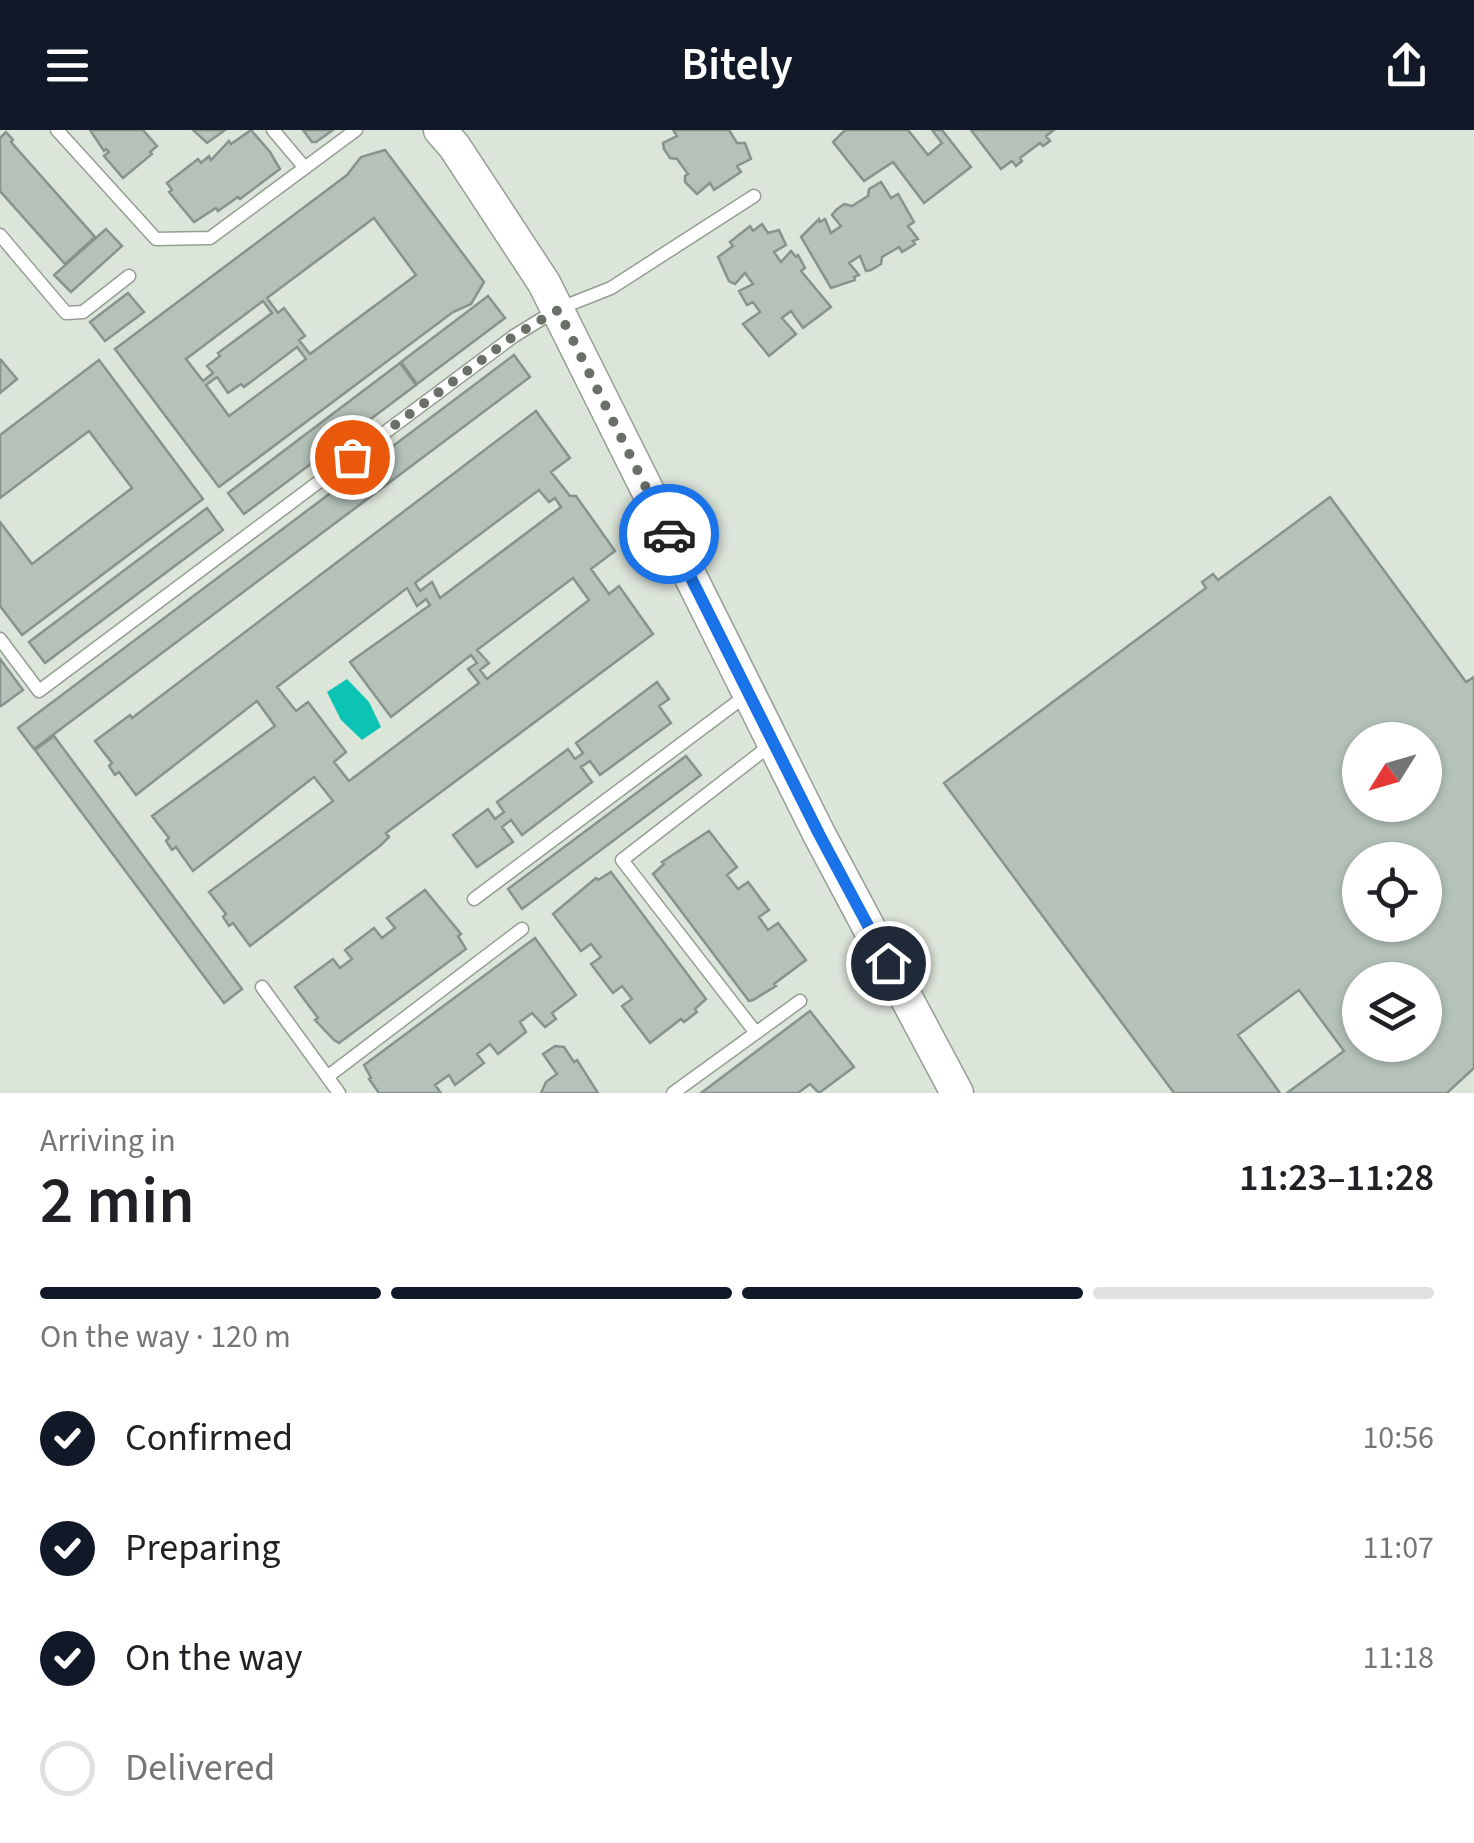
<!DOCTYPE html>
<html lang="en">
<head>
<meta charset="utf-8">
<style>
  body { margin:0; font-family:"Source Sans 3",sans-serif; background:#f2f2f2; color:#202124; height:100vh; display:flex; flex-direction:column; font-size:38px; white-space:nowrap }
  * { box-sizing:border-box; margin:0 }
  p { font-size:32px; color:#757577 }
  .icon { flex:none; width:55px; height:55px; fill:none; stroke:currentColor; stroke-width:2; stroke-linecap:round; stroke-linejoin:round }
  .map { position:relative; height:963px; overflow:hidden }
  .panel { display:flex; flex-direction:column; background:#fff; flex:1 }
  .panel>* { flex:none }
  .needle { width:65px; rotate:233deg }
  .fabs { position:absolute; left:1342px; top:592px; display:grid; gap:20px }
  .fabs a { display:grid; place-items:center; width:100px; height:100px; border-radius:50%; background:#fff; box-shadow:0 2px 8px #0004; font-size:50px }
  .pin { position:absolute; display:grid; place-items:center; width:85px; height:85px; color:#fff; margin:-42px; border:5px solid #fff; border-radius:50%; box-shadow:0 2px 10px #0007 }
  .courier { position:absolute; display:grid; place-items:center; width:100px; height:100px; margin:-50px; border:8px solid #1a73e8; border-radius:50%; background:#fff; color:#222; box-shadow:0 2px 12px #0007 }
  .headline em { font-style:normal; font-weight:600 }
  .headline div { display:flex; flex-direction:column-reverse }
  .headline { display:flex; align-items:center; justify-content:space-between; height:170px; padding:0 40px }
  h1 { font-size:65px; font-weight:600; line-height:75px }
  .bar { display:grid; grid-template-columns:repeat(4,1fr); gap:15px 10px; align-content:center; height:120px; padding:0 40px }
  .bar i { height:12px; border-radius:8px; background:#e0e0e0 }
  .bar .active { background:#111827 }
  .bar p { grid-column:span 4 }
  ol { padding:0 40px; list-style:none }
  li { display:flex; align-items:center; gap:30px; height:110px }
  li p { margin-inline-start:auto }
  li .icon { padding:10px; border-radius:50%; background:#111827; color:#fff; stroke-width:4 }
  li:last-child { color:#757577 }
  li i { width:55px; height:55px; border:5px solid #e0e0e0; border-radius:50% }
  header { display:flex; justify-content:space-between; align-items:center; height:130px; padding:0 40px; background:#111827; color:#fff; font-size:45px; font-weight:600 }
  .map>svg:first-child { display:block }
  .water { fill:#0cc4b4 }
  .building { fill:#b4c2ba; stroke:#87948d; stroke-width:2.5; fill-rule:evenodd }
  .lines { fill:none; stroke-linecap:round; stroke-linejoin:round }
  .service-casing { stroke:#959e93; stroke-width:15 }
  .tertiary-casing { stroke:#959e93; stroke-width:35 }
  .service { stroke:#fff; stroke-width:12 }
  .tertiary { stroke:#fff; stroke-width:32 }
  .done { stroke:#6a6f68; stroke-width:10; stroke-dasharray:0 18 }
  .route { stroke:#1a73e8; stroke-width:12 }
</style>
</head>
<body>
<header><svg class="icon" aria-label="menu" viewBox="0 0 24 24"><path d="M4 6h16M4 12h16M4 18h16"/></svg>Bitely<svg class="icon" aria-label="share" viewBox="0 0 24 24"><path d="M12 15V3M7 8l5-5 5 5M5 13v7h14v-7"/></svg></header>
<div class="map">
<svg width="1474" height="963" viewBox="0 0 1474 963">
  <rect width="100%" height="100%" fill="#dce5da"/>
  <path class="water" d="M347,549L369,572L381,597L362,610L341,590L327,562Z"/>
  <path class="building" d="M90,0H143L157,16L150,22L152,24L123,48L104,26L109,22L106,19L104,21Z
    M193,0H225L207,13Z
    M251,0L270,22L280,39L240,69L238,67L218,81L216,78L194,92L169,62L172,60L167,53L198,29L201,33L209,26L211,30L229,11L231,14Z
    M303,0H333L316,12H312Z
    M673,0H729L737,13H745L751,29L737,36L741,42L714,60L710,53L697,64L685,52V46L688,44L677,29L670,28L664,19L663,13L677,6Z
    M845,0H908L928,25L942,13L932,0H942L971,37L924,73L893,32L864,51L833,12Z
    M971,0H1054L1046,6L1050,11L1043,16L1040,13L1020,28L1022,31L1016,36L1012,31L1001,39Z
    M6,2L13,10L11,12L95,107L65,134L0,61V8Z
    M385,20L484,152L471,174L453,182L219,357L115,219L347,45L361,27ZM374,88L416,145L310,224L299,210L305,206L284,178L278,183L267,168ZM263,171L272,183L218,223L220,226L207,236L213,243L203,251L186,229ZM297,217L306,229L229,286L206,255L217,247L228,263L241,254L244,257Z
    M881,52L891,68L898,64L914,92L908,96L918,109L913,111L915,114L902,122L899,117L882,127L881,134L871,140L866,141L860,126L849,133L859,145L854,147L855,150L831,158L801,107L819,89L820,92L825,89L831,103L841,96L832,85L836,80L844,74L852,76L868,66L869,59Z
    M762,94L768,103L779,100L786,115L774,122L781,132L791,121L796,127L798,125L805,138L801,141L831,177L803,198L791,181L782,188L796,204L769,226L743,194L760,182L753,172L747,175L739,161L753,154L745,143L735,154L729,151L718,127L733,116L730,112L750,96L753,101Z
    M106,99L122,116L71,162L54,145Z
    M128,163L144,182L105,211L90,192Z
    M488,166L505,188L417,254L401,232Z
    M514,225L530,247L34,619L18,598Z
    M1,230L17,249L0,263V232Z
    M99,230L203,369L22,505L0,476V392L32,434L132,358L89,301L0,368V305Z
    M400,233L416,255L244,384L228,363Z
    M536,281L570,328L551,342L570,366H576L615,421L591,439L609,464L619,456L653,504L386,703L389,707L381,715L250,816L233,793L229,796L223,787L226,784L209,762L333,671L314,647L193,741L176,717L172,720L166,711L169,708L152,686L275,596L257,571L136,665L119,642L115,645L109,636L112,633L95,611L130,585L132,588ZM539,360L549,372L555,368L561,377L440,468L432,452L420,461L415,453ZM573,448L589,470L487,549L480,540L489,533L477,520ZM407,458L417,476L426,469L430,475L350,532L391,587L471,525L477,533L468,539L479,553L349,651L334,632L346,622L308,572L296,581L277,557Z
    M1330,367L1466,552L1474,547V938L1447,963H1287L1344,921L1299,860L1238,905L1280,963H1174L944,653L1206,458L1202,452L1213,444L1218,450ZM1360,610H1425V675H1360ZM1360,730H1425V795H1360ZM1360,850H1425V915H1360Z
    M207,378L223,400L45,533L29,512Z
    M0,529L23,560L1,576L0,575Z
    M657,552L669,569L659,576L671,593L600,645L590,631L581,637L592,652L522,705L511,690L502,697L513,712L477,737L453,705L488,679L495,689L504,682L497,672L568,619L575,629L583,623L576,613Z
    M54,606L242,859L224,873L35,620Z
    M686,626L701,645L522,779L508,759Z
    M709,701L737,737L727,745L738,759L748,752L769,780L759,787L768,800L778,793L806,830L774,854L776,856L753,870L749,871L653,744L664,734L662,732Z
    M611,742L706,869L695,879L697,882L684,892L681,889L650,913L622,876L632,869L622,856L613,863L591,834L601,827L591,814L581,821L553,784L596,748L598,750Z
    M425,760L461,804L458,806L466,819L339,913L334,910L315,890L318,888L295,857L333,829L340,838L352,829L345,820L374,798L382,808L395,798L387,788Z
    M535,808L576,865L552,883L556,889L545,897L532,883L520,892L526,902L498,924L490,914L477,924L484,933L455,955L449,945L435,955L441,963H379L369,949L371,948L364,935Z
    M810,881L854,937L819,963L810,954L798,963H701Z
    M555,916L564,917L574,932L577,930L598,963H541L546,952L557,944L543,924Z"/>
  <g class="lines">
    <defs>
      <path id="service" d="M57,0L156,109L210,108L356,0
        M273,0L305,38
        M0,105L66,183L83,182L129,146
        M0,509L39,561L514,206L558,179L611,158L754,66
        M474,769L748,564
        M262,857L339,963
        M756,903L622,730L772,614
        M327,947L522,799
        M673,963L800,871"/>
      <path id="tertiary" d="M440,0L454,16L544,153L819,704L957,963"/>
    </defs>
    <use href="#service" class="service-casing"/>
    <use href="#tertiary" class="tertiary-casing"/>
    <use href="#service" class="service"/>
    <use href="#tertiary" class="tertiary"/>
  </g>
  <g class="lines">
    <path class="done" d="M352,327L514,206L558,180L669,404"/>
    <path class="route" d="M669,404L819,704L888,833"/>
  </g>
</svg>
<div class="fabs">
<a><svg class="needle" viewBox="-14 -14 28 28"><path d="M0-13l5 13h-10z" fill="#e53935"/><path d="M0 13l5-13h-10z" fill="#757577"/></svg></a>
<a><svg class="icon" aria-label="locate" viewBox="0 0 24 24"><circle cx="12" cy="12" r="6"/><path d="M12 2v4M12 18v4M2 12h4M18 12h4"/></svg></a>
<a><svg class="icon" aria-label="layers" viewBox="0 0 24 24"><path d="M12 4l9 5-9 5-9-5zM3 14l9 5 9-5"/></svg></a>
</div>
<div class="pin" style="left:352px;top:327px;background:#ea580c"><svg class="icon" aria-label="bag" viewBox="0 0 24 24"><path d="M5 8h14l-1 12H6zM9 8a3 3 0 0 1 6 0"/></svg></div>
<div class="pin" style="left:888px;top:833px;background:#1f2937"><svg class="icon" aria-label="home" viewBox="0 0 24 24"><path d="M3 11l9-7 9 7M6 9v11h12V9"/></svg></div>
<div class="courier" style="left:669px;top:404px"><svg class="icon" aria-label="car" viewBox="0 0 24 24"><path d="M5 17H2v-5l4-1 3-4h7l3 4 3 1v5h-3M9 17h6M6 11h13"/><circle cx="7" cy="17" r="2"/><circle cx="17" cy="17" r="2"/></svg></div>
</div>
<section class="panel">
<div class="headline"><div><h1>2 min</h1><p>Arriving in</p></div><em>11:23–11:28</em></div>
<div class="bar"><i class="active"></i><i class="active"></i><i class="active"></i><i></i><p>On the way · 120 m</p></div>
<ol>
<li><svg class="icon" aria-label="check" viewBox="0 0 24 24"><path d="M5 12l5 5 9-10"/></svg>Confirmed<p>10:56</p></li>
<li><svg class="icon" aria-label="check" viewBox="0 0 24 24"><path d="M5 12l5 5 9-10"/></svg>Preparing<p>11:07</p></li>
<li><svg class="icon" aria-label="check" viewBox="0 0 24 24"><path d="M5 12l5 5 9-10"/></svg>On the way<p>11:18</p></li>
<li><i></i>Delivered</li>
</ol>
</section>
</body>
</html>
